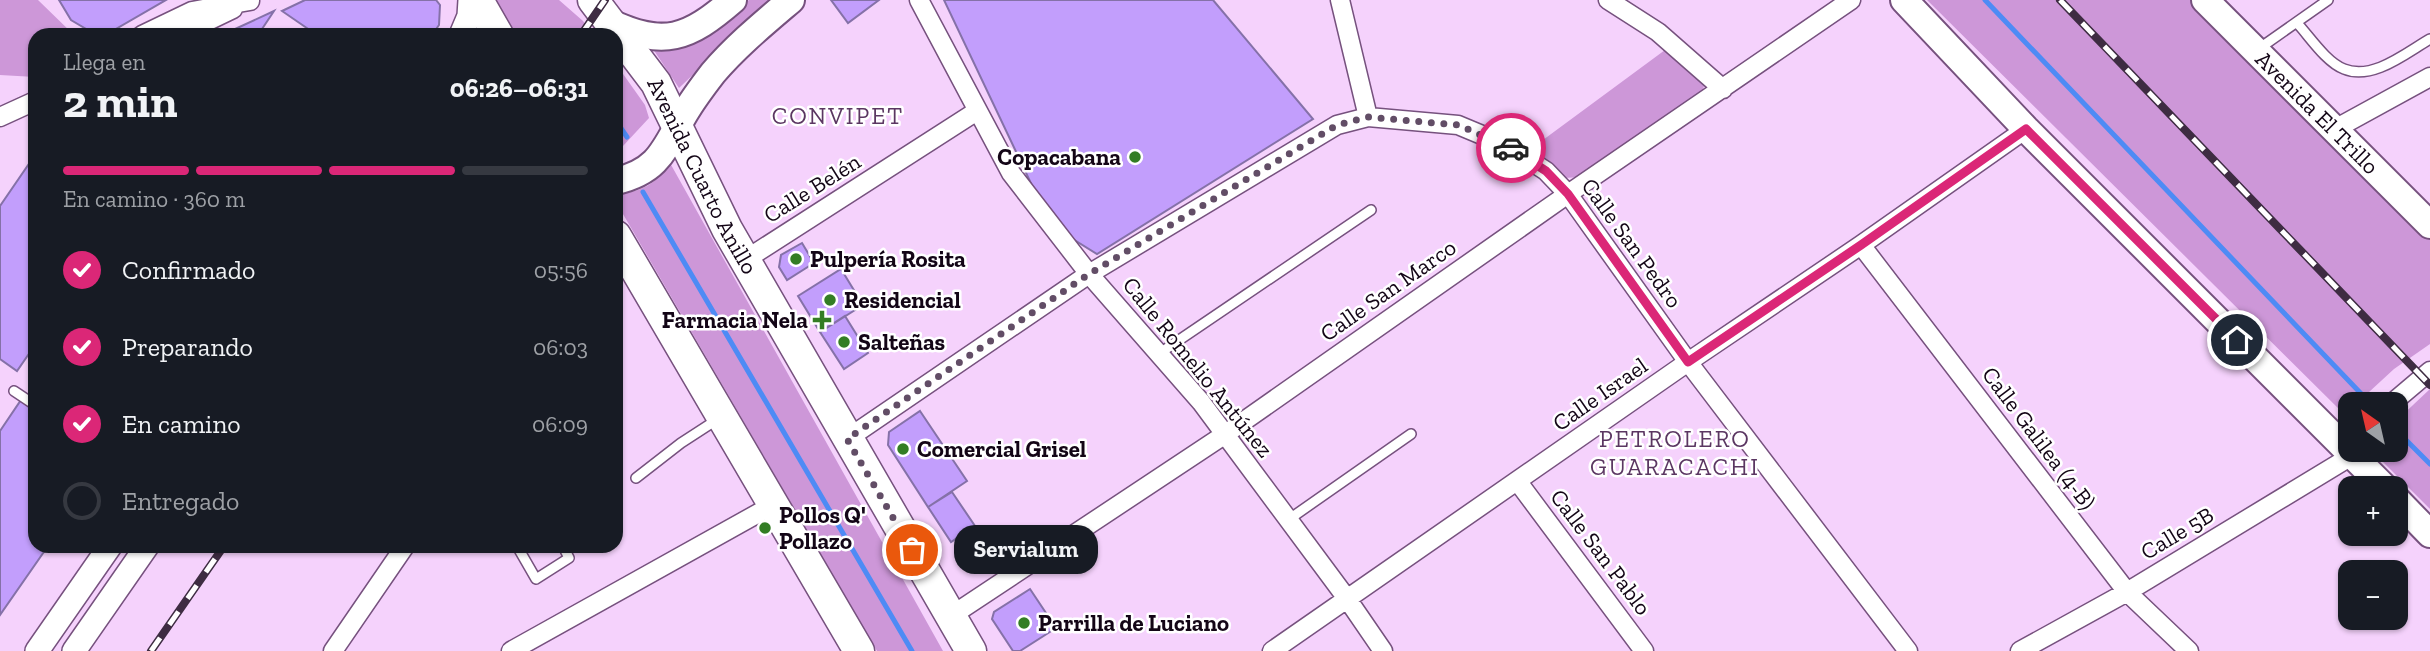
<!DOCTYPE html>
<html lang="es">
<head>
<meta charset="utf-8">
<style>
  body { margin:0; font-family:"Zilla Slab",serif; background:#20242c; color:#f1f3f6; height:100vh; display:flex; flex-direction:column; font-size:26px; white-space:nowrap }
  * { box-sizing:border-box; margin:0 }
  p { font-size:23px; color:#9ea1a6 }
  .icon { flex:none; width:38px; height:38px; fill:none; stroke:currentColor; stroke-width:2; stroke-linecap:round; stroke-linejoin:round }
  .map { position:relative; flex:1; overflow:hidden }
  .side { position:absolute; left:28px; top:28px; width:595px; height:525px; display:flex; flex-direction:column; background:#171b24; border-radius:21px; box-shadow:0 2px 5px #0004 }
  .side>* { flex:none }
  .needle { width:46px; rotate:326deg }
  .tools { position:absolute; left:2338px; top:392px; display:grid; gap:14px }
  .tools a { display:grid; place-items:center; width:70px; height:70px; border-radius:14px; background:#171b24; box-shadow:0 2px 5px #0004; font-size:35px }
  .pin { position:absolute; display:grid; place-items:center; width:60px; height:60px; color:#fff; margin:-30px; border:4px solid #fff; border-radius:50%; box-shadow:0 2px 7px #0007 }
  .courier { position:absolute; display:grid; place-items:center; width:70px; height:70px; margin:-35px; border:5px solid #db2777; border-radius:50%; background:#fff; color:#222; box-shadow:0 2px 9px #0007 }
  .bubble { position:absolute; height:49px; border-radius:21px; background:#171b24; box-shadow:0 2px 5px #0004; font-size:23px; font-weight:700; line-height:49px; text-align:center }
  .overview em { font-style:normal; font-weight:700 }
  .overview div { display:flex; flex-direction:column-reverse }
  .overview { display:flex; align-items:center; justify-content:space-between; height:119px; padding:0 35px }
  h1 { font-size:46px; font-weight:700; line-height:52px }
  .bar { display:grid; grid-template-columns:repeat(4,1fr); gap:10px 7px; align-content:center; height:84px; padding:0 35px }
  .bar i { height:9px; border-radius:5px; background:#363941 }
  .bar .current { background:#db2777 }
  .bar p { grid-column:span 4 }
  ol { padding:0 35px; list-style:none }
  li { display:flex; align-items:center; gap:21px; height:77px }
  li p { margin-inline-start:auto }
  li .icon { padding:7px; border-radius:50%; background:#db2777; color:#fff; stroke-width:4 }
  li:last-child { color:#9ea1a6 }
  li i { width:38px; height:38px; border:4px solid #363941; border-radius:50% }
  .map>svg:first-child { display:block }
  .green { fill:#cd97d8 }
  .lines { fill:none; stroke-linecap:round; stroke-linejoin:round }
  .stream { stroke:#4e8bf5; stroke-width:5 }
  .building { fill:#c29efc; stroke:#8571a8; stroke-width:2 }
  .service-casing { stroke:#76517e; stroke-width:12 }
  .minor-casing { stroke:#76517e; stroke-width:21 }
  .tertiary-casing { stroke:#76517e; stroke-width:26 }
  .secondary-casing { stroke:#76517e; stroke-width:30 }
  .trunk-casing { stroke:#76517e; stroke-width:33 }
  .service { stroke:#fff; stroke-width:9 }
  .minor { stroke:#fff; stroke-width:18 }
  .tertiary { stroke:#fff; stroke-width:23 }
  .secondary { stroke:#fff; stroke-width:26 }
  .trunk { stroke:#fff; stroke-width:30 }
  .rail-casing { stroke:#3e2c42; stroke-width:8 }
  .rail { stroke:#fff; stroke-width:5; stroke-dasharray:16; stroke-linecap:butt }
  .done { stroke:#624d66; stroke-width:7; stroke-dasharray:0 12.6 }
  .route { stroke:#db2777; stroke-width:9 }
  .poi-dot { fill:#337d24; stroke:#fff; stroke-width:2.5 }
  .labels { text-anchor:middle; stroke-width:5; stroke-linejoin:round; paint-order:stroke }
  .street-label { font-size:23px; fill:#130516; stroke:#fff }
  .poi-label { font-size:23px; font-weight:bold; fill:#130516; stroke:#fff; text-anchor:start }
  .neighbourhood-label { font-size:24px; letter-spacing:2px; fill:#5b3662; stroke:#fff }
</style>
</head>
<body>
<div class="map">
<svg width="2430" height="651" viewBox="0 0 2430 651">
  <rect width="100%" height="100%" fill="#f5d2fc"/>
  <path class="green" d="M0,0H38L74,35H35V77L0,75Z
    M494,0H559L583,21L593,35H515Z
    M749,0H771L679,88L651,46L730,16Z
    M1927,0H2195L2430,234V344L2394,369L2356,404H2350V410L2345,415Z
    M1665,50L1698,76L1704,86L1702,93L1581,177L1564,178L1528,151Z
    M616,64L645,105L649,118L623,146L616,150Z
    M670,163L943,651H877L616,202V194C642,192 656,184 670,163Z
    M2430,389V509L2380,459L2381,450H2396V421Z"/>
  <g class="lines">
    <path class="stream" d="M1985,0L2370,403
      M616,121L627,137
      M643,192L912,651
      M2396,430L2430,464"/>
  </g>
  <path class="building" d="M59,0H166L114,30L93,33L71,20Z
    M305,0H436L440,5L439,25L432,35H317L282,11Z
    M831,0H879L848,23Z
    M944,0H1213L1313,119L1097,254L1068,236L1037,196Z
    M274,11L258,35H222Z
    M35,155V345L17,371L0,359V206Z
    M802,243L814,263L787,280L779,267L781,255Z
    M841,269L863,305L820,332L798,296Z
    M845,316L868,353L844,369L820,332Z
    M23,397L35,405V546H48L0,615V431Z
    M920,411L967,481L928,507L888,445L889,432Z
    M952,492L975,526L951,542L928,507Z
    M1030,589L1056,628L1020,651H1013L992,619L994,612Z"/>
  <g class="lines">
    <defs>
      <path id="service" d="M2297,23C2310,37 2326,62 2344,69C2373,81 2407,52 2430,39
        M2257,50L2328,0
        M1160,353L1371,210
        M14,391L35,405
        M636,478L681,443L718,419
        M1288,520L1411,434
        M517,546L536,579L569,558L563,546"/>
      <path id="minor" d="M919,0L1011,173L1089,274L1201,402L1348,600L1383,651
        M1340,0L1368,117
        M1608,0L1658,32L1723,89
        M142,35L192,11L250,1
        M179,35L233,9
        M0,117L35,101
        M2335,129L2430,77
        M1861,245L2127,592L2189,651
        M745,260L977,111
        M2391,404L2430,371
        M847,439L1089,274L1337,125L1368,117L1458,125L1506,145L1546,171L1568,194L1688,362L1908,651
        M1518,482L1644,651
        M951,616L1224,435L1568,194L1851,0
        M333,651L405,546
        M511,651L773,505
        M1272,651L1688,362L1861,245L2026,129
        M2020,651L2127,592L2353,455L2355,450"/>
      <path id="tertiary" d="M461,35L469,16L470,0
        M37,651L110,546
        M74,651L147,546"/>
      <g id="secondary">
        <path d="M1904,0L2026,129L2385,488"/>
        <path id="s1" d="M2205,0L2430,225"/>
        <path d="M609,22C664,48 688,39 733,0"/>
        <path d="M616,181C660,171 665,147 685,113C693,99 703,86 713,73C736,46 764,23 791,0"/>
        <path d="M2396,499L2430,534"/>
      </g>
      <g id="trunk">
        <path d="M478,0L498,35"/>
        <path id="s2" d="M593,0L656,83L727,229L971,651"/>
        <path d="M616,236L859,651"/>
      </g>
    </defs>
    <use href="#service" class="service-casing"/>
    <use href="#minor" class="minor-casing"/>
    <use href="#tertiary" class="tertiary-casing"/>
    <use href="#secondary" class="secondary-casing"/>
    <use href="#trunk" class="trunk-casing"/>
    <use href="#service" class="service"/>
    <use href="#minor" class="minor"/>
    <use href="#tertiary" class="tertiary"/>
    <use href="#secondary" class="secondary"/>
    <use href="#trunk" class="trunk"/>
    <defs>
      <path id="rail" d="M2060,0L2430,385
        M581,35L605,0
        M151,651L224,546"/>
    </defs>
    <use href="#rail" class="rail-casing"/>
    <use href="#rail" class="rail"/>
  </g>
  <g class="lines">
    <path class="done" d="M912,550L847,439L1089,274L1337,125L1368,117L1458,125L1511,148"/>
    <path class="route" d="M1511,148L1546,171L1568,194L1688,362L1861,245L2026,129L2237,340"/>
  </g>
  <g class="poi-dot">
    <circle cx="1135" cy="157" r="7"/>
    <circle cx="796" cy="259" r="7"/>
    <circle cx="830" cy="300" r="7"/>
    <path d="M818.5 309.5h7v7h7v7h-7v7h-7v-7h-7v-7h7z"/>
    <circle cx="844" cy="342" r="7"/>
    <circle cx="903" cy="449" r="7"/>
    <circle cx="765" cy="528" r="7"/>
    <circle cx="1024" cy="623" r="7"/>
  </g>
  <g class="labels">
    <g class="street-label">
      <text dy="8" stroke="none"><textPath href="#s1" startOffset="159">Avenida El Trillo</textPath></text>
      <text dy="8" stroke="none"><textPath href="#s2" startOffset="208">Avenida Cuarto Anillo</textPath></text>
      <text transform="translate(812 188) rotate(-32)" y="8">Calle Belén</text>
      <text transform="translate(1632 243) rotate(54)" y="8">Calle San Pedro</text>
      <text transform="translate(1388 290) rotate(-35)" y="8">Calle San Marco</text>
      <text transform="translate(1198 367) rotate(51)" y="8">Calle Romelio Antúnez</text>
      <text transform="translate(1600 394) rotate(-35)" y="8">Calle Israel</text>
      <text transform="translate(2039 438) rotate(53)" y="8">Calle Galilea (4-B)</text>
      <text transform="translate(2177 533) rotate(-31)" y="8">Calle 5B</text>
      <text transform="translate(1601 552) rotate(53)" y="8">Calle San Pablo</text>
    </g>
    <g class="poi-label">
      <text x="1121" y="165" text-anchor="end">Copacabana</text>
      <text x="810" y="267">Pulpería Rosita</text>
      <text x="844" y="308">Residencial</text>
      <text x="808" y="328" text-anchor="end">Farmacia Nela</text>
      <text x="858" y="350">Salteñas</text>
      <text x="917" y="457">Comercial Grisel</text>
      <text x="779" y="523">Pollos Q'<tspan x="779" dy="26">Pollazo</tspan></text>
      <text x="1038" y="631">Parrilla de Luciano</text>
    </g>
    <g class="neighbourhood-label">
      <text x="838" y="124">CONVIPET</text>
      <text x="1675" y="447">PETROLERO<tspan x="1675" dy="28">GUARACACHI</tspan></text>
    </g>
  </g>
</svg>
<div class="tools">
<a><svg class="needle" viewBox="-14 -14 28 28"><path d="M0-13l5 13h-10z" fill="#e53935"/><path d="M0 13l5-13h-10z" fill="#9ea1a6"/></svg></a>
<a>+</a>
<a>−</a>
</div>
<div class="pin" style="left:912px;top:550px;background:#ea580c"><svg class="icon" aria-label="bag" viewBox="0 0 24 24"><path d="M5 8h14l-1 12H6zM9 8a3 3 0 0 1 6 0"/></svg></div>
<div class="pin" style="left:2237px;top:340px;background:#1f2937"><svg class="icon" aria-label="home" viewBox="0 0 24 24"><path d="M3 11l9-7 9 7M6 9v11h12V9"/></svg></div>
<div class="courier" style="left:1511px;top:148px"><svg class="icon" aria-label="car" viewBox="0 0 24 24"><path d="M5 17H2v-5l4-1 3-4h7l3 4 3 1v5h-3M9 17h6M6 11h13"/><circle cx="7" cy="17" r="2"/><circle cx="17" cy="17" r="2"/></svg></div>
<div class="bubble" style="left:954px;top:525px;width:144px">Servialum</div>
<section class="side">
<div class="overview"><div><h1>2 min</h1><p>Llega en</p></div><em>06:26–06:31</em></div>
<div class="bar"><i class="current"></i><i class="current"></i><i class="current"></i><i></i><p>En camino · 360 m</p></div>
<ol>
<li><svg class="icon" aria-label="check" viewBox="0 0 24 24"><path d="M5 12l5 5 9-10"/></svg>Confirmado<p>05:56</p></li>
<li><svg class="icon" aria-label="check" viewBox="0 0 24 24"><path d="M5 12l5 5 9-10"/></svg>Preparando<p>06:03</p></li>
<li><svg class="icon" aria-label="check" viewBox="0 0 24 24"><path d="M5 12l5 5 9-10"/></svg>En camino<p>06:09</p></li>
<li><i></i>Entregado</li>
</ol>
</section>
</div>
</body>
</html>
